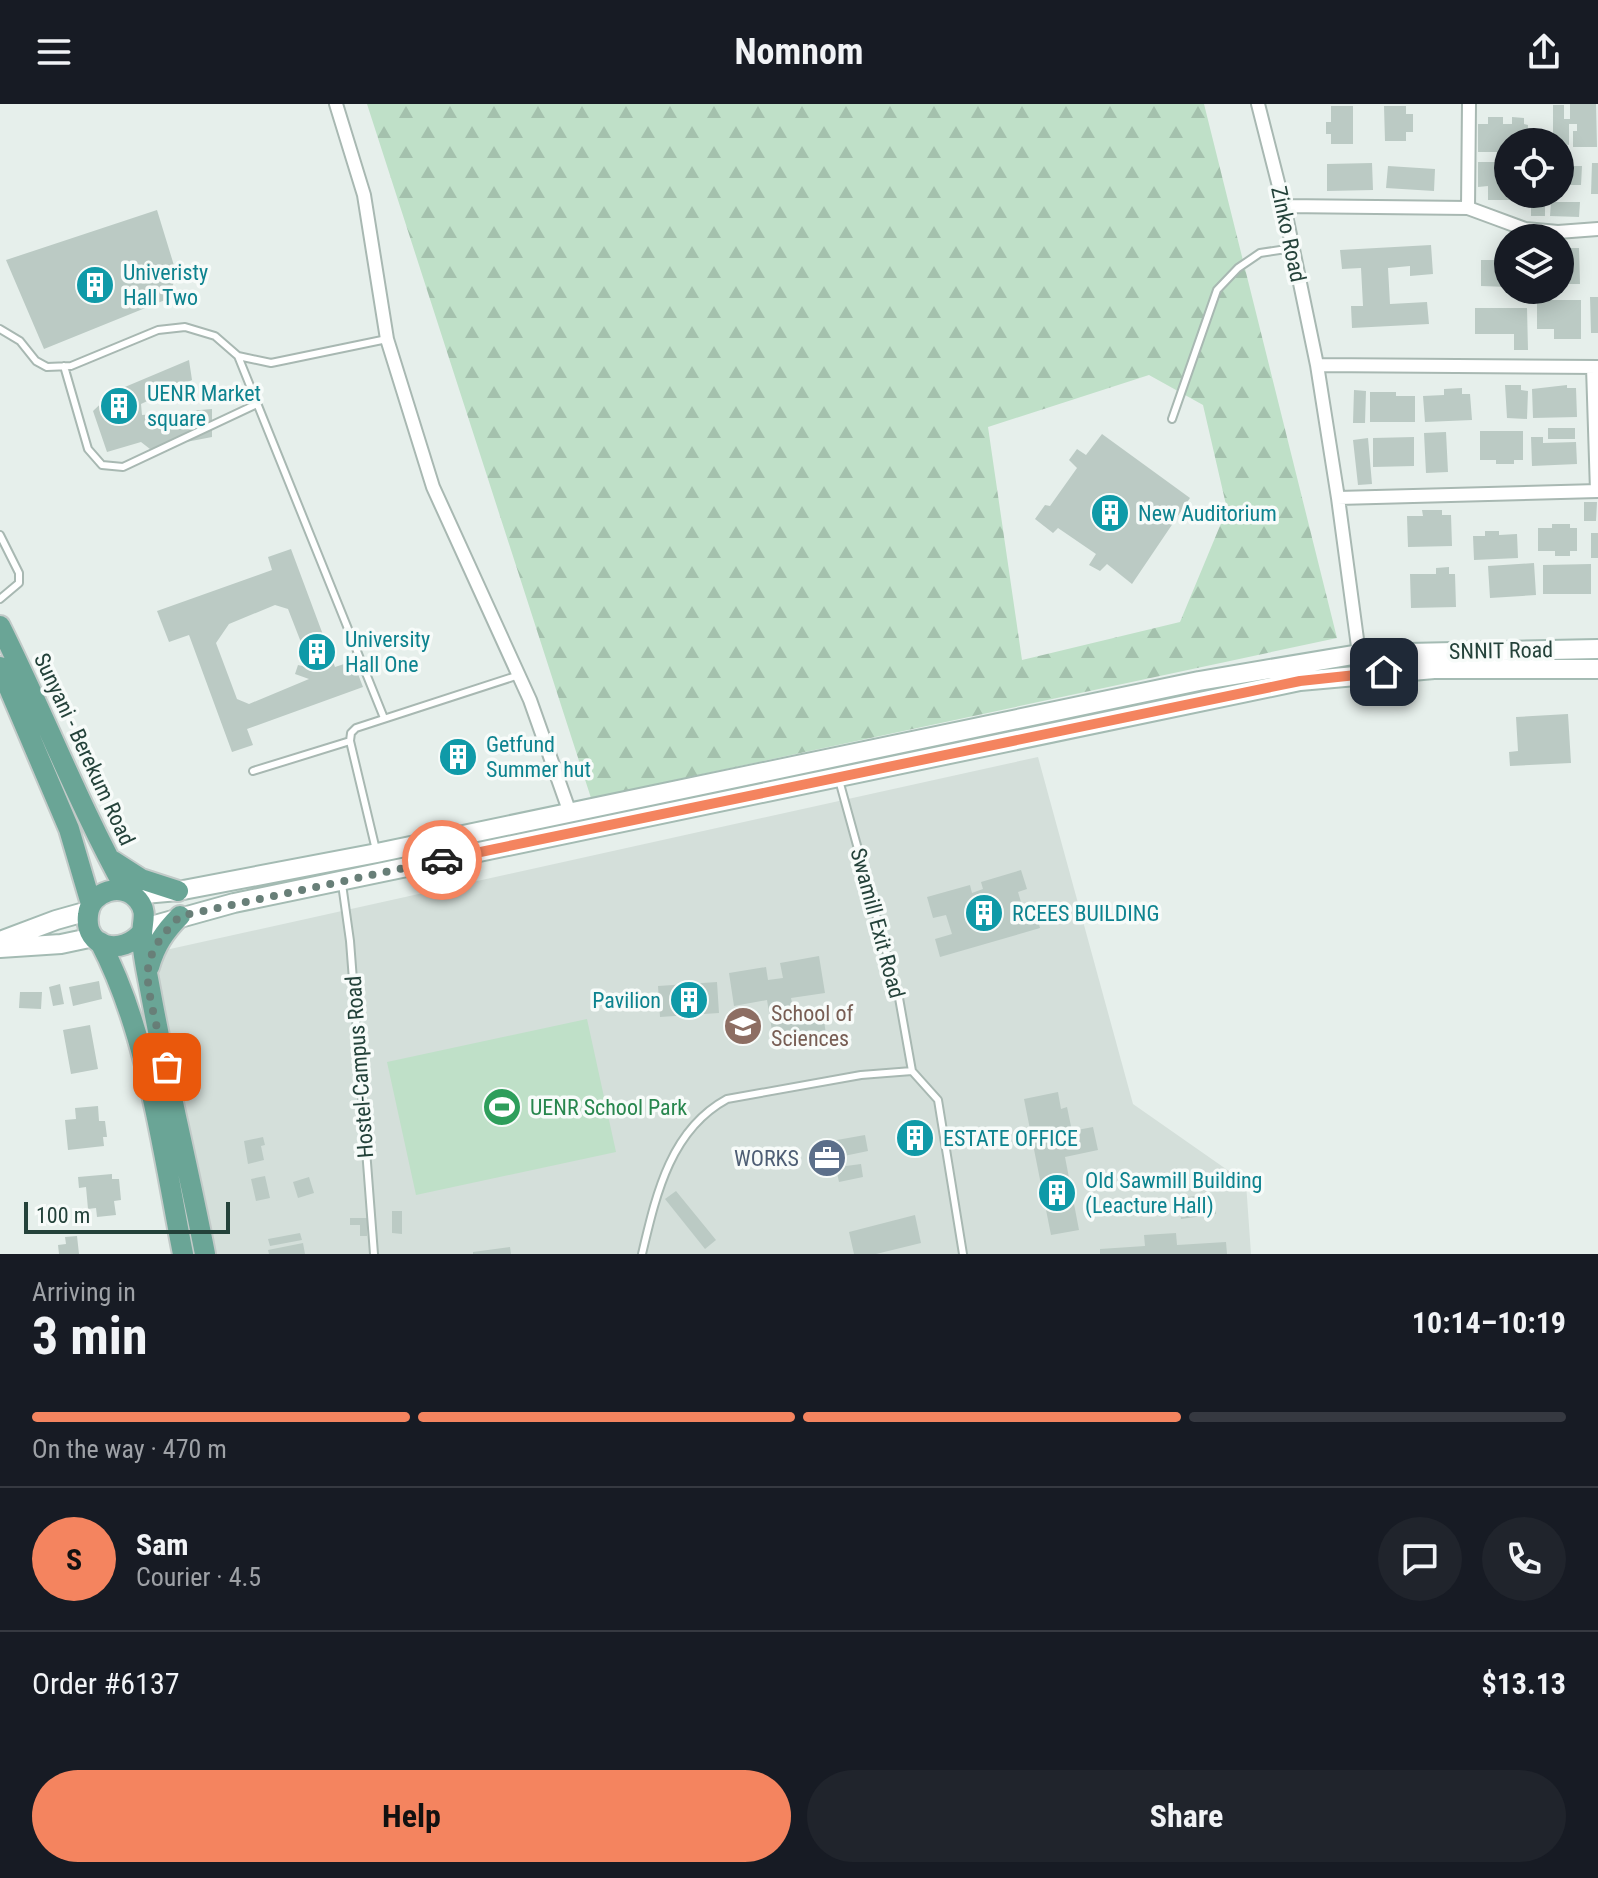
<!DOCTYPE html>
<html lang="en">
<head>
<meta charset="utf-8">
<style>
  body { margin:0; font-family:"Roboto Condensed",sans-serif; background:#20242c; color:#f1f3f6; height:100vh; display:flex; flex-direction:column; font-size:30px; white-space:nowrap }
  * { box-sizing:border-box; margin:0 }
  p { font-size:26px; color:#9ea1a6 }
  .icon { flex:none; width:44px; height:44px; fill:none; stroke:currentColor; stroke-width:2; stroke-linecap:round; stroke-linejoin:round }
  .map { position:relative; height:1150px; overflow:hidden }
  .details { display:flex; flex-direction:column; background:#171b24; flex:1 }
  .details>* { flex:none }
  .fabs { position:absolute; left:1494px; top:24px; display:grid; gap:16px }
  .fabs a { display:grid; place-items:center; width:80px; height:80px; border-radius:50%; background:#171b24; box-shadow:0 4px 20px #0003; font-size:40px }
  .scale { position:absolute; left:24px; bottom:20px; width:206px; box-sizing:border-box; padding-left:8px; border:4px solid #24423a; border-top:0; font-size:22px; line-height:28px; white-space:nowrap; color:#24423a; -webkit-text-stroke:6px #f7fbf9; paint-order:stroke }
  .pin { position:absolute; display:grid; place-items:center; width:68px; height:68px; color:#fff; margin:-34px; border-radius:16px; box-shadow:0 4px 12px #0006 }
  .courier { position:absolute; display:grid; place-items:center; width:80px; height:80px; margin:-40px; border:6px solid #f4845f; border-radius:50%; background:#fff; color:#222; box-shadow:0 2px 10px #0007 }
  .summary em { font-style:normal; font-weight:700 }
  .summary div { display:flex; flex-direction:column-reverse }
  .summary { display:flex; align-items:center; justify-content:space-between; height:136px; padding:0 32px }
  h1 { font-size:52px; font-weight:700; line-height:60px }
  .bar { display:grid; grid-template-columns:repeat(4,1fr); gap:12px 8px; align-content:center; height:96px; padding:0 32px }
  .bar i { height:10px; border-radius:6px; background:#363941 }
  .bar .current { background:#f4845f }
  .bar p { grid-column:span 4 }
  .line { display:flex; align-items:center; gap:20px; padding:0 32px; border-top:2px solid #363941 }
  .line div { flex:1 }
  .round { display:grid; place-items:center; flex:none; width:84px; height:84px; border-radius:42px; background:#20242c }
  .primary-button { display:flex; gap:16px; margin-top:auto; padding:16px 32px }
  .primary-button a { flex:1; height:92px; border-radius:48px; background:#f4845f; color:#111; font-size:32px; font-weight:700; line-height:92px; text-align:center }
  .primary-button a+a { background:#20242c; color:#f1f3f6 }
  header { display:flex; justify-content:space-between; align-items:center; height:104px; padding:0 32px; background:#171b24; font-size:36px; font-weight:700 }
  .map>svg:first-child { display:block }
  .built { fill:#d4dfda }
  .forest { fill:url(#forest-firs); fill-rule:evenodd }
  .pitch { fill:#bfe0c8 }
  .building { fill:#bbcac4; fill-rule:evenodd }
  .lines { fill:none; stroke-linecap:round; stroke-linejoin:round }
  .lane-casing { stroke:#a8b8b2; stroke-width:10 }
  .street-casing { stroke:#a8b8b2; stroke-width:16 }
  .secondary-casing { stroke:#a4bbb3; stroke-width:22 }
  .primary-casing { stroke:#c2cac8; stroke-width:24 }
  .lane { stroke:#fff; stroke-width:6 }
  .street { stroke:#fff; stroke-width:12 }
  .secondary { stroke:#fff; stroke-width:18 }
  .primary { stroke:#6aa596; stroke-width:20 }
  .done { stroke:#687f78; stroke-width:8; stroke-dasharray:0 14.4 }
  .route { stroke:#f4845f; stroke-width:10 }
  .labels { text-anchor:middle; stroke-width:7; stroke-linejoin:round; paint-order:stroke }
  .street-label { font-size:22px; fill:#24423a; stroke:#f7fbf9 }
  .culture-label { font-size:22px; fill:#0d838f; stroke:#f7fbf9; text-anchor:start }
  .education-label { font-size:22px; fill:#785e54; stroke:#f7fbf9; text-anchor:start }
  .leisure-label { font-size:22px; fill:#27864d; stroke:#f7fbf9; text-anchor:start }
  .service-label { font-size:22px; fill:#4e5e75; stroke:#f7fbf9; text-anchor:end }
</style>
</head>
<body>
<header><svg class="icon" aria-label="menu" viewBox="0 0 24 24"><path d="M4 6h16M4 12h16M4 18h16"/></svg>Nomnom<svg class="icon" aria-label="share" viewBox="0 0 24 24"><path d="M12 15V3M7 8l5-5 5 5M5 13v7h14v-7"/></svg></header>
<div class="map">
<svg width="1598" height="1150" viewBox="0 0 1598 1150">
  <defs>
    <pattern id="forest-firs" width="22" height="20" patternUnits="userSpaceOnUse" patternTransform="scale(2)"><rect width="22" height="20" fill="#bfe0c8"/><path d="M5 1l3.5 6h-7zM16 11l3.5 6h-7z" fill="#a4c1ad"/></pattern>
  </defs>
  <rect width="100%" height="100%" fill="#e6efeb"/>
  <path class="built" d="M1038,653L1133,1000L1246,1079L1251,1150H207L143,851Z"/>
  <path class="forest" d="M367,0H1204L1337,534L591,694ZM1149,271L1203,301L1227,405L1180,518L1022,556L988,323Z"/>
  <path class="pitch" d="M587,915L616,1048L416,1091L387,958Z"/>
  <path class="building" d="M1570,0H1596L1597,43H1573V27H1577V20H1569V41L1553,38V1H1564V15H1570Z
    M1331,2H1353V40H1331V30H1326V18H1331Z
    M1384,2H1406V10H1413V28H1406V37H1385Z
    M1488,13H1503V20H1512V13L1524,14V20L1528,21L1527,38H1508V48H1478V20H1488Z
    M1478,58H1508V90H1511V96H1488V82L1478,83Z
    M1372,59L1373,86L1327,87V60Z
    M1592,59H1598V90H1591Z
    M1388,62L1435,65L1434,87L1386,84Z
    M1560,62H1582L1581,81H1560Z
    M1531,90H1545V112H1531Z
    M1551,98H1580L1579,113L1550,112Z
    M157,106L176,168L170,194L44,245L6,156Z
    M1431,141L1433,170L1410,172V162L1388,164L1390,200L1427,198L1429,220L1352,224L1351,202H1363L1361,164L1342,165L1340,146Z
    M1560,144H1579L1580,180H1560Z
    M1501,150H1508V183L1481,182V156H1500Z
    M1590,193H1598V229H1591Z
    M1537,196H1581V235H1554V225H1537Z
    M1475,204H1527L1528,246H1514V230H1475Z
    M189,256L192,276L141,300L142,311L212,305V333L150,345L141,338L107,348L93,307L113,288Z
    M1505,281H1521V286L1528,287L1527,315L1507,314Z
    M1567,281V284H1576L1577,313L1533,314L1532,285Z
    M1462,284V290H1470L1472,316L1425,318L1423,292L1444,291V285Z
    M1354,286L1366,287L1365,319H1353Z
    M1370,288H1396V292H1415V318H1370Z
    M1548,324H1575V335H1548Z
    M1480,327H1523V356H1514V360H1496V356H1480Z
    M1446,328L1448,368L1426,369L1424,329Z
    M1102,330L1190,394L1132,480L1107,460L1100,467L1089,461L1096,450L1058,424L1053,429L1035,415L1045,401L1050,402L1077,364L1069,356L1077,345L1086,351Z
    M1414,333V362L1373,363V334Z
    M1531,333H1543V339L1576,338L1577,360L1532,362Z
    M1368,334L1372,380L1358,381L1353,336Z
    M1584,398H1597L1596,417H1584Z
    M1422,406H1442V411H1451L1452,442L1408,443L1407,412H1423Z
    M1552,420H1570V424H1577V447H1570V452H1555V447H1538V424H1552Z
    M1485,427H1499V431L1517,430L1518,454L1474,456L1473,432H1485Z
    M1591,429H1598V454H1591Z
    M291,445L335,563L353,557L363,583L247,625L253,641L232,648L189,531L169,538L157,507L272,466L268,453ZM275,501L288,505L311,564L298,561L295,570L309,575L249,600L237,595L216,539L229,520Z
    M1534,459L1536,491L1490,494L1488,462Z
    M1591,460V490H1543V461Z
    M1449,463V470H1455L1456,503L1411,504L1410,470H1436V464Z
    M1568,610L1571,659L1510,662L1509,648L1518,647L1516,613Z
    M466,636L473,660L453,667L443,647Z
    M1021,766L1027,785L1018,788L1024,808L1035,805L1040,824L940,853L935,835L952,830L946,811L933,814L927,793L970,781L972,789L983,785L981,778Z
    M819,852L825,889L791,894L794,908L822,903L827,937L775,945L767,896L734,902L729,869L766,863L768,876L783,874L780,859Z
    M99,877L102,895L73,902L69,883Z
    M717,878L719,909L660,913L658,882Z
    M60,880L64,900L53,902L49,883Z
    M20,888H42L41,905L19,904Z
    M90,921L98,965L71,970L63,926Z
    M1058,988L1061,1005L1067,1003L1072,1027L1093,1023L1098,1046L1065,1053L1079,1126L1051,1131L1024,995Z
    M98,1002L99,1017H105L107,1033H103L104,1042L68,1046L65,1016L76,1015L75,1004Z
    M923,1022L928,1043L921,1044L920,1039L916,1040L917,1044L905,1047L902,1029Z
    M865,1031L868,1047L844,1052L846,1062L861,1060L863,1073L839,1078L836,1064L841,1063L839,1053L823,1056L820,1039Z
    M263,1033L265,1041L261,1042L264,1056L248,1060L244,1037Z
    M112,1070V1075H119L121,1096L114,1097L116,1111L97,1113L96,1104L88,1105L86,1083L79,1084L78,1073Z
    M265,1072L270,1094L256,1097L251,1075Z
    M309,1073L314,1089L298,1094L293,1078Z
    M676,1087L716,1136L705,1145L665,1095Z
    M1212,1090L1216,1110L1181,1115L1179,1094Z
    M392,1107H402V1130L392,1129Z
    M915,1111L921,1139L876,1150H854L849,1128Z
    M350,1114H367V1132H360V1121H350Z
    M300,1129L302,1136L270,1142L268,1135Z
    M1176,1129L1177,1141L1226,1138L1227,1150H1100V1145L1145,1142L1144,1131Z
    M77,1132L79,1150H59L58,1141L66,1140L65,1133Z
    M303,1139L305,1150H269L268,1146Z
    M510,1143L511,1150H473V1148Z"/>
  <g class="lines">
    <defs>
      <path id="lane" d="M0,225L20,237L36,257L47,263L71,262L158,226L185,223L215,232L238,252L271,259L387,235
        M238,252L384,614
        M64,262L88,345L102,361L123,363L257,300
        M1172,315L1217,186L1238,164L1260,149L1293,144
        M0,431L19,469V479L0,495
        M350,637L376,746
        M253,667L350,637L351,629L356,624L519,571
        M839,676L899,894L912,967
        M342,780L350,837L374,1150
        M912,967L938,996L963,1150
        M642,1150C656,1091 670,1026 727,995L861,971L912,967"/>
      <path id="street" d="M336,0L364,91L387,235L433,383L530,596L570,709
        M1258,0L1284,102L1317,261
        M1284,102L1468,104L1525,125L1558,128L1598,125
        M1468,104L1469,0
        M1593,263L1597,387
        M1338,394L1317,261L1598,263
        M1359,550L1338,394L1598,387"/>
      <path id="secondary" d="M133,791L178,787L377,749L1199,577L1359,550L1598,545
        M144,824L234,799L1300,577L1434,565H1598
        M0,837L56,816L88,807
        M0,844L61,840L94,833"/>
      <path id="primary" d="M0,522C44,610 79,702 127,788
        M0,563L69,725L91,800
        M113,757L141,775L178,787
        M142,828C123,852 84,845 88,811C90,787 123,777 138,796C148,808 142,818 142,831C142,848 147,868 150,885C166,974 188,1062 205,1150
        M100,838C148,929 163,1049 183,1150
        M149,863C155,842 164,828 180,812"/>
    </defs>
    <use href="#lane" class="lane-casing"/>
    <use href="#street" class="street-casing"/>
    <use href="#secondary" class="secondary-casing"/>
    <use href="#primary" class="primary-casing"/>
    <use href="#lane" class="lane"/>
    <use href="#street" class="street"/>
    <use href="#secondary" class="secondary"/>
    <use href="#primary" class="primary"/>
  </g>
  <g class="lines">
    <path class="done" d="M167,963C162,941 145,886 148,865C151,843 165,828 180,812L442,756"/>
    <path class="route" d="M442,756L1300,577L1384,568"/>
  </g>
  <defs>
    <symbol id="building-disc" viewBox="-11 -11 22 22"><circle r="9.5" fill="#0f9aa8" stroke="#f7fbf9"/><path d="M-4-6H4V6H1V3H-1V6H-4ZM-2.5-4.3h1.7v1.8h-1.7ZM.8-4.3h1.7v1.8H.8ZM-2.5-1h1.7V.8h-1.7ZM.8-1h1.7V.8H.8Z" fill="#fff"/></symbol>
    <symbol id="university-disc" viewBox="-11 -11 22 22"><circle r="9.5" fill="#8d6e63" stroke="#f7fbf9"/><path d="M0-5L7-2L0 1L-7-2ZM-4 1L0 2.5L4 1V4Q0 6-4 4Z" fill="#fff"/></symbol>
    <symbol id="stadium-disc" viewBox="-11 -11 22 22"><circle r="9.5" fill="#2e9e5b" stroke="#f7fbf9"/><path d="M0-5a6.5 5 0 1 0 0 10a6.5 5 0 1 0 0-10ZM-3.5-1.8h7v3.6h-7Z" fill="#fff"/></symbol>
    <symbol id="office-disc" viewBox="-11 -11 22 22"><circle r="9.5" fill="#5c6f8a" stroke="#f7fbf9"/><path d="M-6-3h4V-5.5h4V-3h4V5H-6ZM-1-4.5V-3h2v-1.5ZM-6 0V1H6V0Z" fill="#fff"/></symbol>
  </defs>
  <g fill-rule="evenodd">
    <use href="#building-disc" x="73" y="159" width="44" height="44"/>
    <use href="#building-disc" x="97" y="280" width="44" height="44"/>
    <use href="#building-disc" x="1088" y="387" width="44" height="44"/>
    <use href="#building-disc" x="295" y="526" width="44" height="44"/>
    <use href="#building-disc" x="436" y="631" width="44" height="44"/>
    <use href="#building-disc" x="962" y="787" width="44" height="44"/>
    <use href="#building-disc" x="667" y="874" width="44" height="44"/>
    <use href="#university-disc" x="721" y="900" width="44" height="44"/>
    <use href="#stadium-disc" x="480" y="981" width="44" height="44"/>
    <use href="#building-disc" x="893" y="1012" width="44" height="44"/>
    <use href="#office-disc" x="805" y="1032" width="44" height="44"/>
    <use href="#building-disc" x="1035" y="1067" width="44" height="44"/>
  </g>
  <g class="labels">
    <g class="street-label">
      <text transform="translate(1289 130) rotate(78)" y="8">Zinko Road</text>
      <text transform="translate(1501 546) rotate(-1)" y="8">SNNIT Road</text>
      <text transform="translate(85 645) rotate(65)" y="8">Sunyani - Berekum Road</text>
      <text transform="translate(878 819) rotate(75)" y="8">Swamill Exit Road</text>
      <text transform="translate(359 963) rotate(-94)" y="8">Hostel-Campus Road</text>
    </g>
    <g class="culture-label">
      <text x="123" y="176">Univeristy<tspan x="123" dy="25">Hall Two</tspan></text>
      <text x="147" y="297">UENR Market<tspan x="147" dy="25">square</tspan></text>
      <text x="1138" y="417">New Auditorium</text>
      <text x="345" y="543">University<tspan x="345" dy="25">Hall One</tspan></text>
      <text x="486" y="648">Getfund<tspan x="486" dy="25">Summer hut</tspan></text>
      <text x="1012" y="817">RCEES BUILDING</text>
      <text x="661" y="904" text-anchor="end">Pavilion</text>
      <text x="943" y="1042">ESTATE OFFICE</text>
      <text x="1085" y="1084">Old Sawmill Building<tspan x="1085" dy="25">(Leacture Hall)</tspan></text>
    </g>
    <g class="education-label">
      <text x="771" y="917">School of<tspan x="771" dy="25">Sciences</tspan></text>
    </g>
    <g class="leisure-label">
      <text x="530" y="1011">UENR School Park</text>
    </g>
    <g class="service-label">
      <text x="799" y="1062">WORKS</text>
    </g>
  </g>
</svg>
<div class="fabs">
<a><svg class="icon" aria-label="locate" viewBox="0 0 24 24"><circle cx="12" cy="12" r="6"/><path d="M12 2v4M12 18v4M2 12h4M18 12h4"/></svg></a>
<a><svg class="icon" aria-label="layers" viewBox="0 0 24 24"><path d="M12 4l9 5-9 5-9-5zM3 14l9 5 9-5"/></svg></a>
</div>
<div class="scale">100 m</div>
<div class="pin" style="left:167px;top:963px;background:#ea580c"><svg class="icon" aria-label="bag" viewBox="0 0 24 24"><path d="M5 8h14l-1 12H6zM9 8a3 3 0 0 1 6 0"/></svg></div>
<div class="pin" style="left:1384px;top:568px;background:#1f2937"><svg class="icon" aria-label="home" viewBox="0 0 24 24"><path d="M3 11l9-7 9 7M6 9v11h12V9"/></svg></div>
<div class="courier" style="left:442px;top:756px"><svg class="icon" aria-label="car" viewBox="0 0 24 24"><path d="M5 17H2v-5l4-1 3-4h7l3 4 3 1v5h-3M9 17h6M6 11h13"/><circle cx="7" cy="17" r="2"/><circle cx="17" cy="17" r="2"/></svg></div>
</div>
<section class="details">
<div class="summary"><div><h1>3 min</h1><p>Arriving in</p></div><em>10:14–10:19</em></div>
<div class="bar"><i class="current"></i><i class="current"></i><i class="current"></i><i></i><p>On the way · 470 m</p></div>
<div class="line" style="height:144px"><b class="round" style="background:#f4845f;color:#111">S</b><div><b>Sam</b><p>Courier · 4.5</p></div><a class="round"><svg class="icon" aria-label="chat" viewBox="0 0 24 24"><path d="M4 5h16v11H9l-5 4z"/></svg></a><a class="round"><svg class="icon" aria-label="phone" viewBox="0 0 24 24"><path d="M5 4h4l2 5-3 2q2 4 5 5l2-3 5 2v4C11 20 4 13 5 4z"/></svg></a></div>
<div class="line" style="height:104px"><div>Order #6137</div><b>$13.13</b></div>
<div class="primary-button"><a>Help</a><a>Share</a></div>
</section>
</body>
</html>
